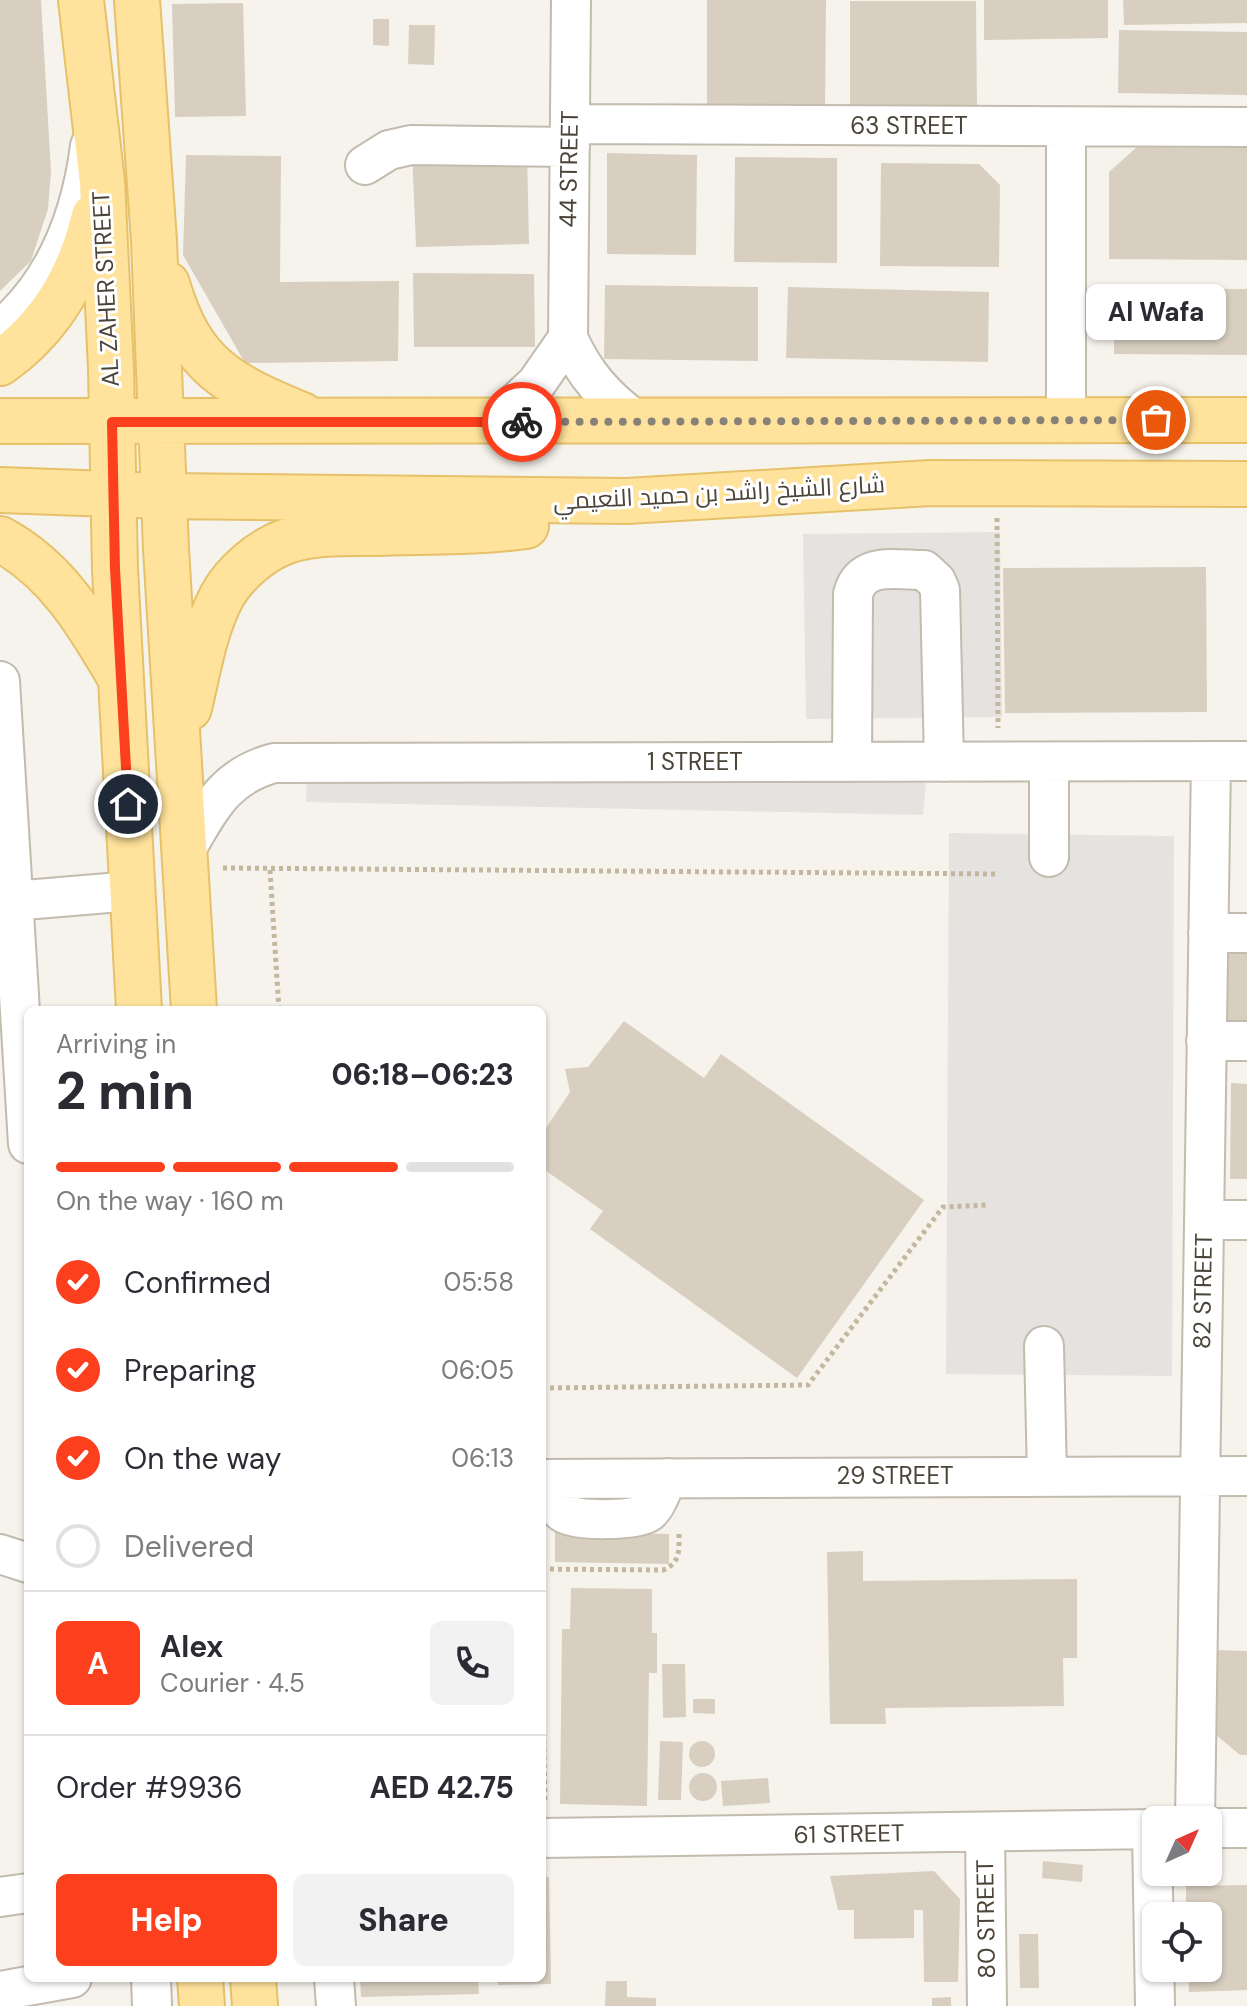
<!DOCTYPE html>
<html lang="en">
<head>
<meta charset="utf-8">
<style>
  body { margin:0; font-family:"DM Sans",Cairo,sans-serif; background:#f2f2f3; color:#2b2b33; height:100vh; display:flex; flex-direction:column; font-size:30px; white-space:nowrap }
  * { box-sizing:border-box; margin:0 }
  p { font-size:26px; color:#7c7c81 }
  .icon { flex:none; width:44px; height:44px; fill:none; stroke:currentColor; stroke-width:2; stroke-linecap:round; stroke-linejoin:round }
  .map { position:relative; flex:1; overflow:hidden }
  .side { position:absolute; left:24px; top:1006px; width:522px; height:976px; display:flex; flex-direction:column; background:#fff; border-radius:12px; box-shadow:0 2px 6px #0004 }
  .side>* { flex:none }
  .needle { width:52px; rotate:45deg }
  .tools { position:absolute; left:1142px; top:1806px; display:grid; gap:16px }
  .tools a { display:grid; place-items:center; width:80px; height:80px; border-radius:12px; background:#fff; box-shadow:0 2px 6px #0004; font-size:40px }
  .pin { position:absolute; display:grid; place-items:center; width:68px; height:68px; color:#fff; margin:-34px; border:4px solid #fff; border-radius:50%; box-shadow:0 2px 8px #0007 }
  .courier { position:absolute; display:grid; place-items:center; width:80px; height:80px; margin:-40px; border:6px solid #fc3f1d; border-radius:50%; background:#fff; color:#222; box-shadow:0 2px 10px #0007 }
  .bubble { position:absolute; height:56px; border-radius:12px; background:#fff; box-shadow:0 2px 6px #0004; font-size:26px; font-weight:800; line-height:56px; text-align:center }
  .overview em { font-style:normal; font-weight:800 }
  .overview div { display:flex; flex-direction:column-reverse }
  .overview { display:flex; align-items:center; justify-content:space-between; height:136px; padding:0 32px }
  h1 { font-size:52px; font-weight:800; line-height:60px }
  .bar { display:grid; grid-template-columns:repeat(4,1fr); gap:12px 8px; align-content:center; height:96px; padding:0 32px }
  .bar i { height:10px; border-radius:6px; background:#e1e1e2 }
  .bar .selected { background:#fc3f1d }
  .bar p { grid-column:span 4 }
  .line { display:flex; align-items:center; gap:20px; padding:0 32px; border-top:2px solid #e1e1e2 }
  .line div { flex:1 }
  .round { display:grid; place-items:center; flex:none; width:84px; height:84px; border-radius:12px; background:#f2f2f3 }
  ol { padding:0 32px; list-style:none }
  li { display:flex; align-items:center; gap:24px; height:88px }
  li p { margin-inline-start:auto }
  li .icon { padding:8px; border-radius:50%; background:#fc3f1d; color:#fff; stroke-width:4 }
  li:last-child { color:#7c7c81 }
  li i { width:44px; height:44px; border:4px solid #e1e1e2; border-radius:50% }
  .action { display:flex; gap:16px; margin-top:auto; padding:16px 32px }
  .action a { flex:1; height:92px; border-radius:12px; background:#fc3f1d; color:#fff; font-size:32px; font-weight:800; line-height:92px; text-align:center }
  .action a+a { background:#f2f2f3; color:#2b2b33 }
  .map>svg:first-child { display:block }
  .parking { fill:#e5e3e0 }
  .building { fill:#d8cfc1 }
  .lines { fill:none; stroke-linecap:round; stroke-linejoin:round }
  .minor-casing { stroke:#c2bbae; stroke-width:42 }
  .major-casing { stroke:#e6c16a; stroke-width:48 }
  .path { stroke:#c4b79f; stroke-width:5; stroke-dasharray:4 4; stroke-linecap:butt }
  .minor { stroke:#fff; stroke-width:38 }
  .major { stroke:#ffe39c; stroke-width:44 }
  .done { stroke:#878178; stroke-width:8; stroke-dasharray:0 14.4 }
  .route { stroke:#fc3f1d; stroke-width:10 }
  .labels { text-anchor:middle; stroke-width:6; stroke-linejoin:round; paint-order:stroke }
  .street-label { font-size:24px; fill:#4b4439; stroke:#fff }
</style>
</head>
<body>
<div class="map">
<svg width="1247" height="2006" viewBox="0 0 1247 2006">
  <rect width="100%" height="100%" fill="#f6f3ec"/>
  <path class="parking" d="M1000,532L1002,717L806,719L803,534Z
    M307,775L926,783L923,815L306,802Z
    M949,833L1174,836L1172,1376L946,1374Z"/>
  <path class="building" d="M0,0H41L51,171L48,209L31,261L0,291Z
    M707,0H826L825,111L707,109Z
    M984,0H1108V38L984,40Z
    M1123,0H1247V23L1124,25Z
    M850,1H976L977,109H850Z
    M243,3L246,116L175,117L172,4Z
    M373,19H389V46L373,45Z
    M409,25H435L434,65L408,64Z
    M1119,30L1247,32V95L1118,93Z
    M1137,147L1247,148V260L1109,259V172Z
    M412,151L527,154L529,244L416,247Z
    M607,153L697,155L696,255L607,254Z
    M186,155L281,156L280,282L399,281L398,361L245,363L183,255Z
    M735,157L837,158V263L734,262Z
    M881,163L979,164L1000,185L999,267L880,266Z
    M413,273L534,274L535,347H414Z
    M605,285L758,287V361L604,359Z
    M788,287L989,292L988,362L786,358Z
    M1114,289H1247V355L1114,354Z
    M1206,567L1207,712L1005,713L1003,568Z
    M1226,939H1247V1039H1224Z
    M624,1021L704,1078L721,1054L924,1200L797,1378L590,1229L603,1211L542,1168V1134L570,1092L565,1069L588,1067Z
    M1231,1083L1247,1084V1179H1230Z
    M555,1532L669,1534V1564L555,1562Z
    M863,1551V1581L1077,1579V1658H1063L1064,1706L885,1708L886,1724H830L827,1552Z
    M571,1588L652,1589V1633H657V1673H649L647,1806L560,1804L562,1629H570Z
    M1216,1650L1247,1651V1755H1240L1215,1734Z
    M662,1664H685L686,1717L663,1718Z
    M693,1699H715V1714L693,1713Z
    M689 1754a13 13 0 1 1 26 0a13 13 0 1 1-26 0Z
    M660,1741L683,1742L681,1800H658Z
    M689 1787a14 14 0 1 1 28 0a14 14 0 1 1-28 0Z
    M768,1778L770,1803L723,1806L721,1781Z
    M1043,1861L1083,1865L1082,1882L1042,1878Z
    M934,1871L960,1899L958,1982H924L923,1910H914V1938L854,1939V1910H838L830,1876Z
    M542,1877H549L551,1984L498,1985V1978H542Z
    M1247,1885V1990L1189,1992L1188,1968H1208V1916H1186V1886Z
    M1019,1934H1038L1039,1988H1020Z
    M360,1978H478L479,1994L361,1997Z
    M606,1981H627V1997L656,1998V2006H605Z
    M951,1997V2006H932V1998Z"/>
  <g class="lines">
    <defs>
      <path id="minor" d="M571,0L568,338C584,374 605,398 637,421
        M570,124L1247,127
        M365,165L389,150L411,145L570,147
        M0,330C56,283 81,217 90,146
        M1066,420V127
        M495,422L536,384L568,338
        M0,681L28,1144
        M852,762L853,594C862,561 896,570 924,570L936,581L940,590L944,762
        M185,851C210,809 223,777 274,763L1247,761
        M1049,857V762
        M0,902L132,891
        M1208,933H1247
        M1206,1041H1247
        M1204,1220H1247
        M1044,1346L1047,1476
        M542,1479L1247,1476
        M543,1479C548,1489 553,1504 562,1512C572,1522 638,1521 649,1512C658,1504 662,1488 668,1478
        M0,1554L28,1563
        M1195,1820L1211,761
        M1208,1828H1247
        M1152,1830L1155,2006
        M985,1832L987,2006
        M542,1838L1156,1829
        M0,1897L28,1893
        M151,1978L152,2006
        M334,1978L336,2006
        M0,1991L72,1978"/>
      <path id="major" d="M81,0L102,182L111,369L115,569L139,1010
        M137,0L154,241L166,549L194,1010
        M167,284C191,366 227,384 302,415
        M0,363C51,327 80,276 94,216
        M0,421L1247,420
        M0,490L166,496L627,501L931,483L1247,484
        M0,539C56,569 87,621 118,674
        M189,708C198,671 204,630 222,596C235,573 261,550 287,541C314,532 344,533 372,533C423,531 475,533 526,526
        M200,1978L202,2006
        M253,1978L255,2006"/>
    </defs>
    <use href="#minor" class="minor-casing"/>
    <use href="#major" class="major-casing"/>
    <path class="path" d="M997,518L998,728
      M223,868L997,874
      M270,870L279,1010
      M542,1388L808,1385L943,1207L988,1205
      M542,1569L663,1570C681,1563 679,1549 679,1532
      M542,1652L545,1803"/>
    <use href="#minor" class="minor"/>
    <use href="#major" class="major"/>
  </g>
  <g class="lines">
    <path class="done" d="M522,422L1156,420"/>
    <path class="route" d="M128,804L115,569L112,422H522"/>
  </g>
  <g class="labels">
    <g class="street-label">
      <text x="909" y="134">63 STREET</text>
      <text transform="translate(569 169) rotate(-89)" y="8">44 STREET</text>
      <text transform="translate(106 289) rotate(-93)" y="8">AL ZAHER STREET</text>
      <text transform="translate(719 493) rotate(-3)" y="8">شارع الشيخ راشد بن حميد النعيمي</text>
      <text x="695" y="770">1 STREET</text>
      <text transform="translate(1203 1291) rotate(-89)" y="8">82 STREET</text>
      <text x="895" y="1484">29 STREET</text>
      <text transform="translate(849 1834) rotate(-1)" y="8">61 STREET</text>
      <text transform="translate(986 1919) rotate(-91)" y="8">80 STREET</text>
    </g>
  </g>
</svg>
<div class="tools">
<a><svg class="needle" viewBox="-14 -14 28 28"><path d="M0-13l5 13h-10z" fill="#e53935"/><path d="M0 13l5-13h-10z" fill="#7c7c81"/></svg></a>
<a><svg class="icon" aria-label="locate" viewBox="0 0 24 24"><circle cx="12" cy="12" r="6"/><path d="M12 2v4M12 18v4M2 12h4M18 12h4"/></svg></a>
</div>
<div class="pin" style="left:1156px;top:420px;background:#ea580c"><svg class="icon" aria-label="bag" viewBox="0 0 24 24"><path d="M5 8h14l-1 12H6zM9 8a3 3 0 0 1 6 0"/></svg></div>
<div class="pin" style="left:128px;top:804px;background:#1f2937"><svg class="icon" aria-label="home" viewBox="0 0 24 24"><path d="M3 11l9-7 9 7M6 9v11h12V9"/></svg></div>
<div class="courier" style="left:522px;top:422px"><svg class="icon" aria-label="bike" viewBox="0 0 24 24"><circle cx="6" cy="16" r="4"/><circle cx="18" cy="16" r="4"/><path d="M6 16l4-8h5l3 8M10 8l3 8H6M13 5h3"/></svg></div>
<div class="bubble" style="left:1086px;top:284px;width:140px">Al Wafa</div>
<section class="side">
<div class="overview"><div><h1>2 min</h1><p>Arriving in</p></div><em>06:18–06:23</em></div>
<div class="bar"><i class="selected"></i><i class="selected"></i><i class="selected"></i><i></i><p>On the way · 160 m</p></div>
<ol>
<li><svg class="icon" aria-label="check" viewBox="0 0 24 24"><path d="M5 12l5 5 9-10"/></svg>Confirmed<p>05:58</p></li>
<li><svg class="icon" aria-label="check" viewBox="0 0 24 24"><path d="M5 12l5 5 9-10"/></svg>Preparing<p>06:05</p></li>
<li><svg class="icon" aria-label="check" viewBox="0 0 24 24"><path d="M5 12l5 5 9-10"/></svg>On the way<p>06:13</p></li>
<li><i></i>Delivered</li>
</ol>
<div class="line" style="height:144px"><b class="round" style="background:#fc3f1d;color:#fff">A</b><div><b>Alex</b><p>Courier · 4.5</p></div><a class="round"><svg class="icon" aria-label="phone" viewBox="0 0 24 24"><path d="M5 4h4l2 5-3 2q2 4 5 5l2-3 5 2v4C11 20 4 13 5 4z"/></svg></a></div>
<div class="line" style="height:104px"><div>Order #9936</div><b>AED 42.75</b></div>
<div class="action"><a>Help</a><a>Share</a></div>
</section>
</div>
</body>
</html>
